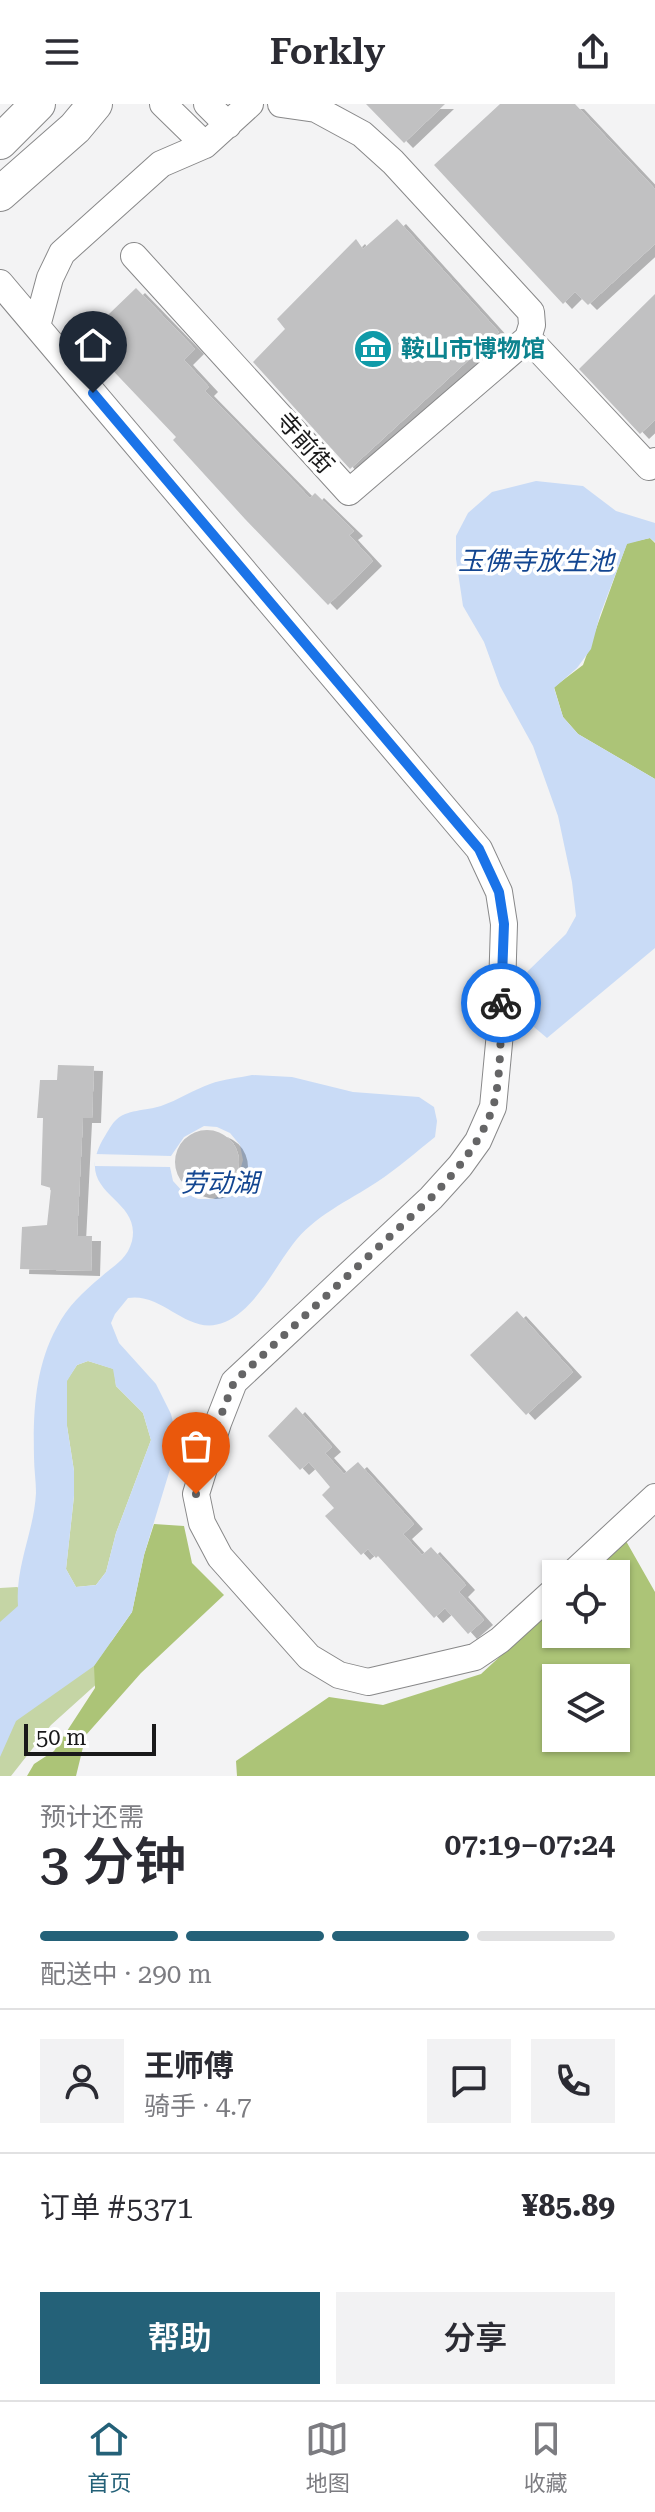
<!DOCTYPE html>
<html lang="zh">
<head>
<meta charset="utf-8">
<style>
  body { margin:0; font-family:"Roboto Serif","Noto Sans SC",serif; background:#f2f2f3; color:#2b2b33; height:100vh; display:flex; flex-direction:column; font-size:30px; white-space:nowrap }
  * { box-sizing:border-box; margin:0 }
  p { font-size:26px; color:#7c7c81 }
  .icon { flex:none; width:44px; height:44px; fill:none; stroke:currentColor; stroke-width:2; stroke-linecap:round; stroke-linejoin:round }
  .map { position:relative; height:1672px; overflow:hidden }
  .side { display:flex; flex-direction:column; background:#fff; flex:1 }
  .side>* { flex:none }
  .tools { position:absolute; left:542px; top:1456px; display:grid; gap:16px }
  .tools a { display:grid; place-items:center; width:88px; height:88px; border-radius:0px; background:#fff; box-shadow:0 2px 6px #0004; font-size:40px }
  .scale { position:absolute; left:24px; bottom:20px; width:132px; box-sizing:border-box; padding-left:8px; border:4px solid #19191a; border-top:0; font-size:22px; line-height:28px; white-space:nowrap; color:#19191a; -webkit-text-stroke:6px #fff; paint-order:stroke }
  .pin { position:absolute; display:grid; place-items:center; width:68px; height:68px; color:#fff; margin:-82px -34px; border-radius:50% 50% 50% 0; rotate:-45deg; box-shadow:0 0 8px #0007 }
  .pin .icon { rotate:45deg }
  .courier { position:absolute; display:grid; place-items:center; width:80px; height:80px; margin:-40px; border:6px solid #1a73e8; border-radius:50%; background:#fff; color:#222; box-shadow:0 2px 10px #0007 }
  .overview em { font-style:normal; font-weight:600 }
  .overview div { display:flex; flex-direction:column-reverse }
  .overview { display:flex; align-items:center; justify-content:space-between; height:136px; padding:0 40px }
  h1 { font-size:52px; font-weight:600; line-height:60px }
  .bar { display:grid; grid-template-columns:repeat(4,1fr); gap:12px 8px; align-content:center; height:96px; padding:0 40px }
  .bar i { height:10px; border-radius:6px; background:#e1e1e2 }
  .bar .active { background:#246178 }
  .bar p { grid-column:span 4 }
  .line { display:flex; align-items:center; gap:20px; padding:0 40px; border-top:2px solid #e1e1e2 }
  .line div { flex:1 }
  .round { display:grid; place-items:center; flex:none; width:84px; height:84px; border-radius:0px; background:#f2f2f3 }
  .button { display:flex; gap:16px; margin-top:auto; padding:16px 40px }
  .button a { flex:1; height:92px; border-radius:0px; background:#246178; color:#fff; font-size:32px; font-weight:600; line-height:92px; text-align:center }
  .button a+a { background:#f2f2f3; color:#2b2b33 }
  header { display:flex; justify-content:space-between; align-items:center; height:104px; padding:0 40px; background:#fff; font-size:36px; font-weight:600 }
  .tab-bar { display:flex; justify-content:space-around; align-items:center; height:112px; border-top:2px solid #e1e1e2; background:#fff; font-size:22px; color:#7c7c81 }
  .tab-bar a { display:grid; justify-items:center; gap:4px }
  .tab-bar .active { color:#246178 }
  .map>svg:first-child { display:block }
  .green { fill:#c5d5a5 }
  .forest { fill:#acc477; fill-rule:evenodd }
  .water { fill:#c9dbf6; fill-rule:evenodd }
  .pier { fill:#f3f3f4 }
  .building { fill:#c1c1c2; filter:url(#shadow) }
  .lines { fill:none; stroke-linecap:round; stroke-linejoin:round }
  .minor-casing { stroke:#888889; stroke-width:28 }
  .major-casing { stroke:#888889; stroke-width:36 }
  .minor { stroke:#fff; stroke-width:26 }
  .major { stroke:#fff; stroke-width:34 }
  .done { stroke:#656566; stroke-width:8; stroke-dasharray:0 14.4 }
  .route { stroke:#1a73e8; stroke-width:10 }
  .labels { text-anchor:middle; stroke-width:7; stroke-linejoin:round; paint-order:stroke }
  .culture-label { font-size:24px; font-weight:bold; fill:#0d838f; stroke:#fff; text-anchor:start }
  .street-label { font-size:24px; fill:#19191a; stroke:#fff }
  .water-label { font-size:26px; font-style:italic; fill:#134691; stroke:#fff }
</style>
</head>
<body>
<header><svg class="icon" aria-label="menu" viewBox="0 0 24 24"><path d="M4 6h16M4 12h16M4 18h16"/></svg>Forkly<svg class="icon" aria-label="share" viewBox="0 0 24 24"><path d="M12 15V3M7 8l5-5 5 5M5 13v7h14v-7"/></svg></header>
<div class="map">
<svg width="655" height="1672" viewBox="0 0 655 1672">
  <defs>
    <filter id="shadow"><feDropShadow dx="9" dy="5" stdDeviation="0" flood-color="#0004"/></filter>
  </defs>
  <rect width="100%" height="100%" fill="#f3f3f4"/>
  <path class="green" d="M88,1257L114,1265L116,1282L143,1309L151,1336L116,1429L106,1468L96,1481L76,1483L66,1465L74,1392V1367L67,1322V1276L77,1261Z
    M17,1483L131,1549L51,1621L11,1672H0V1484Z"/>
  <path class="forest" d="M650,434L655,439V675L578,630L563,613L554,583L583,561L627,439Z
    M154,1420L184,1422L192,1459L224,1491L141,1569L86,1631L76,1672H27L34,1660L54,1647L95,1584L94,1562L132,1508L144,1451Z
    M626,1437L655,1488V1672H237L236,1657L329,1593L383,1601L481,1570L556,1501V1530H616V1470H590ZM556,1574H616V1634H556Z"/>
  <path class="water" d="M536,377L583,382L616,407L655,419V438L650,434L627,440L600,511L591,545L577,564L554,584L563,613L578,630L655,675V844L547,934L521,912L519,882L528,867L566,830L576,812L572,778L558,712L533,642L500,582L484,538L463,502L456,455V432L468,409L492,388Z
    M252,971L292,973L353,988L419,993L434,1003L437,1017L435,1033C416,1048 397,1065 377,1078C348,1097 314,1112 293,1140C274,1165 255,1205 225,1218C188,1234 164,1188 128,1194L115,1210L111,1219L119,1239L156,1280L171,1310L178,1339L144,1451L132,1508L94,1562L16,1617L0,1653V1518L18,1502C15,1462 34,1428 36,1389C36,1377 34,1365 34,1353C33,1308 35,1263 57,1223C67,1203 84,1187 101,1173C114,1161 127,1156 132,1137C142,1092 73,1092 102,1037C106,1031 110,1022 115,1017C126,1005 146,1007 161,1002C178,996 193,986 210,980C223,975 239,974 252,971ZM88,1257L113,1265L116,1282L143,1309L151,1336L116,1429L106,1468L96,1481L76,1483L66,1465L74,1392V1367L67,1322V1277L77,1261Z"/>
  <path class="pier" d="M204,1022L217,1023L230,1029L240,1041L243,1056L238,1074L227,1088L213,1095H198L183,1088L173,1077L170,1063L95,1062V1050L171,1052L184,1033Z"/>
  <path class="building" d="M366,0H445L404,39Z
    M500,0H575L655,85V140L588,201L575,188L563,200L434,61Z
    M397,115L499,228L350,365L253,258L285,225L277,215L356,135L363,145Z
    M136,184L195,245L184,256L209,283L205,287L310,394L315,389L354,427L349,431L373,457L328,501L245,415L173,336L176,333L83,235Z
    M655,190V316L640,330L579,265Z
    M58,961L94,962L92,1014H83L77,1132H92L91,1167L20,1165L22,1123L47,1121L51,1084L41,1081L43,1014H37L40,976H57Z
    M175 1058a32 32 0 1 1 64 0a32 32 0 1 1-64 0Z
    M517,1207L573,1268L526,1311L470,1251Z
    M296,1303L332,1343L325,1349L344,1370L358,1358L414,1420L403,1430L422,1451L431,1443L466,1481L459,1488L484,1516L468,1530L445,1504L434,1514L378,1452L376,1454L368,1445L361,1451L325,1412L334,1404L322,1391L330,1383L309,1358L300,1366L268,1332Z"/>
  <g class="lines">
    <defs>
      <path id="minor" d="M163,0L205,41
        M207,0L228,21
        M281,0L316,5L362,30L393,58L531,208L532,221L528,234L649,363L655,357
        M134,152L349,388L528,234
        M0,179L479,745L499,788L504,820L501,918L493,1003L478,1037L460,1062L431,1094L234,1278L218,1319L196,1390L202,1419L220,1453L309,1553L339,1571L368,1578L475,1553L500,1536L556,1485
        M37,222L50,174L62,149L161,60L205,41L250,0
        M572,1470L655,1393"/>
      <path id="major" d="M0,38L38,0
        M0,90L75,24L95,0"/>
    </defs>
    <use href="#minor" class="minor-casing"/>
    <use href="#major" class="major-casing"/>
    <use href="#minor" class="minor"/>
    <use href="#major" class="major"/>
  </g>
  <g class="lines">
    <path class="done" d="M196,1390L218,1319L234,1278L431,1094C456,1067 479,1041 492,1006C501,981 501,927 501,899"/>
    <path class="route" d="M93,289L479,745L499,788L504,820L501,899"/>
  </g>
  <defs>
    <symbol id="museum-disc" viewBox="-11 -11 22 22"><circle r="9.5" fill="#0f9aa8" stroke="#fff"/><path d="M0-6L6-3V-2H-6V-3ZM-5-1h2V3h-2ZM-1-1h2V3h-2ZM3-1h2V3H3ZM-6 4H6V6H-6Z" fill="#fff"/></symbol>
  </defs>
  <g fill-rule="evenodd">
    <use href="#museum-disc" x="351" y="223" width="44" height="44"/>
  </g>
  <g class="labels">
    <g class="culture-label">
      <text x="401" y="253">鞍山市博物馆</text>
    </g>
    <g class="street-label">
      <text transform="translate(305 339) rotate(48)" y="8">寺前街</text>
    </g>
    <g class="water-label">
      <text x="536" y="466">玉佛寺放生池</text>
      <text x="220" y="1088">劳动湖</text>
    </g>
  </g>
</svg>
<div class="tools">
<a><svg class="icon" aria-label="locate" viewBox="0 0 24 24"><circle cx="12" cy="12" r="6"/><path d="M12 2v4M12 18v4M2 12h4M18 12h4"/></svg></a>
<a><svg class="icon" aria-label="layers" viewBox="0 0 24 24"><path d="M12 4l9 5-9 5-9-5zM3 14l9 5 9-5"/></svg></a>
</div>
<div class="scale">50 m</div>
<div class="pin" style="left:196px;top:1390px;background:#ea580c"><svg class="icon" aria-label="bag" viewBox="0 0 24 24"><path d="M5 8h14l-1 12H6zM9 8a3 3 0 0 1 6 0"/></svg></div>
<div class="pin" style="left:93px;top:289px;background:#1f2937"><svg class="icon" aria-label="home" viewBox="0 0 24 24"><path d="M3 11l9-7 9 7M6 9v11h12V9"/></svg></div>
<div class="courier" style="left:501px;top:899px"><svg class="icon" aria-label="bike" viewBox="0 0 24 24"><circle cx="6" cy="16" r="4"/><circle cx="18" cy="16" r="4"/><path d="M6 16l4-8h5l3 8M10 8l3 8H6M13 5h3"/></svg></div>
</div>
<section class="side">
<div class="overview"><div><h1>3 分钟</h1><p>预计还需</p></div><em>07:19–07:24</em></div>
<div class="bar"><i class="active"></i><i class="active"></i><i class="active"></i><i></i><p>配送中 · 290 m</p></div>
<div class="line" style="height:144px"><a class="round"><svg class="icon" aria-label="person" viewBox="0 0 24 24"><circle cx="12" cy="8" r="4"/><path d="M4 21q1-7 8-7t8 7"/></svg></a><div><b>王师傅</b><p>骑手 · 4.7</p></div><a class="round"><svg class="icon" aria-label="chat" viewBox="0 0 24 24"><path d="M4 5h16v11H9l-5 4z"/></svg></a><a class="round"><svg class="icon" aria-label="phone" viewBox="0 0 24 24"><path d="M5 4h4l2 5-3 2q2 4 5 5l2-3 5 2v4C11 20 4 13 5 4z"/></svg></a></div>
<div class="line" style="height:104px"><div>订单 #5371</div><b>¥85.89</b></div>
<div class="button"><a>帮助</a><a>分享</a></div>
</section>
<nav class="tab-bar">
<a class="active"><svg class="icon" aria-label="home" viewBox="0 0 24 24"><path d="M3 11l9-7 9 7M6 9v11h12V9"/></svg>首页</a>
<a><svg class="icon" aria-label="map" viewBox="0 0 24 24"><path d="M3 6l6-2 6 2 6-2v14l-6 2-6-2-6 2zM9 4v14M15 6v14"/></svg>地图</a>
<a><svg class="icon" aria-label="saved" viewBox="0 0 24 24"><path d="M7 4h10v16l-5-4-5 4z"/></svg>收藏</a>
</nav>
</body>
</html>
